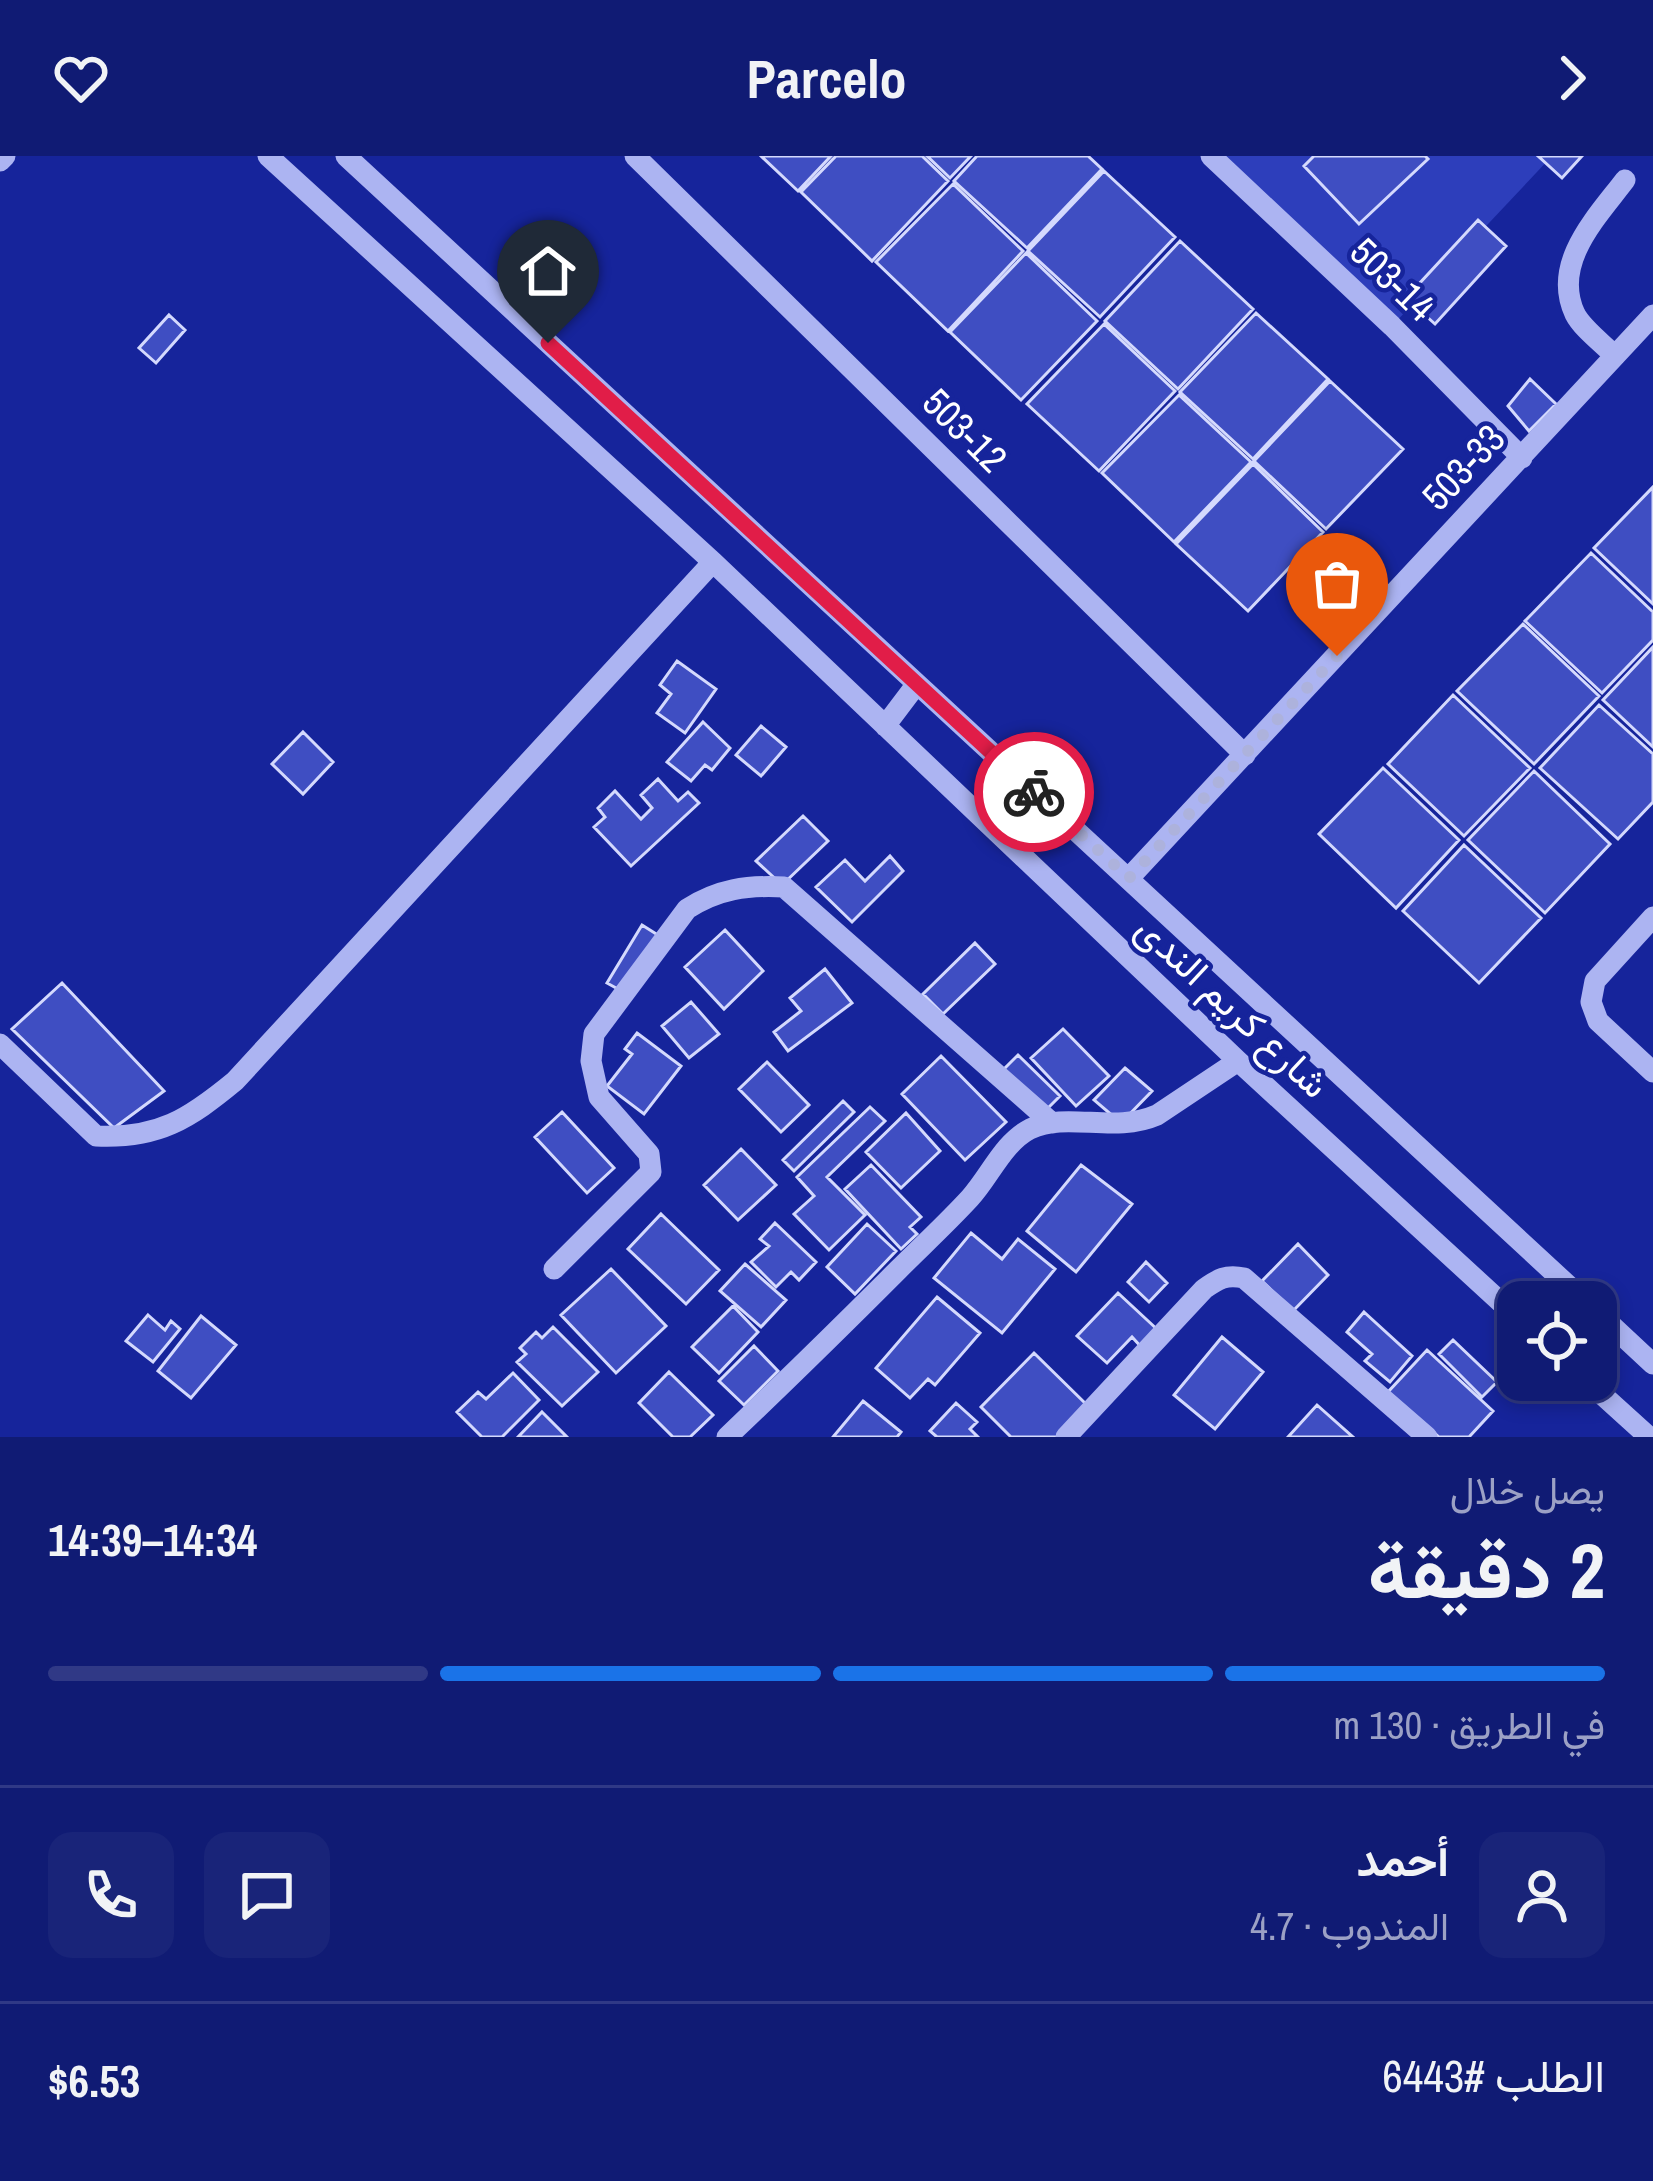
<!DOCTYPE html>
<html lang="ar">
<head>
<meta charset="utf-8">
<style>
  body { margin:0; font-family:"Archivo Narrow",Vazirmatn,sans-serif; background:#192479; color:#f1f3f6; direction:rtl; height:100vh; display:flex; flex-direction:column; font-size:45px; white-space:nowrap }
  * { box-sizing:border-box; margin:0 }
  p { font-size:39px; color:#9ca1c5 }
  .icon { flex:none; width:66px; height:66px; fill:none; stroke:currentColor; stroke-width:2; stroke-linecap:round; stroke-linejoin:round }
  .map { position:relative; height:1281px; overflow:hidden; direction:ltr }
  .details { display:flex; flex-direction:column; background:#101b74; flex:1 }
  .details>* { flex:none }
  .tools { position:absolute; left:1497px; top:1125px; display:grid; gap:24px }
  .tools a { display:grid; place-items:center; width:120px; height:120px; border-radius:24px; background:#101b74; box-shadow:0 6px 18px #0003,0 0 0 3px #303986; font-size:60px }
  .pin { position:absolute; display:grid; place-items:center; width:102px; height:102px; color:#fff; margin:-123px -51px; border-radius:50% 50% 50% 0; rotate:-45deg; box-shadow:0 0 12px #0007 }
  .pin .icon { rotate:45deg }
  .courier { position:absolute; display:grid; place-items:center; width:120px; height:120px; margin:-60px; border:9px solid #e11d48; border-radius:50%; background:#fff; color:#222; box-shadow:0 3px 15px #0007 }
  .headline em { font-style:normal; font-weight:700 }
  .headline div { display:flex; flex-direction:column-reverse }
  .headline { display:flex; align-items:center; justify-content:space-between; height:204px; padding:0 48px }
  h1 { font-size:78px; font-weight:700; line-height:90px }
  .bar { display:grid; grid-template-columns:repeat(4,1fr); gap:18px 12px; align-content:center; height:144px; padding:0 48px }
  .bar i { height:15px; border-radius:9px; background:#303986 }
  .bar .on { background:#1a73e8 }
  .bar p { grid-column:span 4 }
  .line { display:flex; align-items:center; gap:30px; padding:0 48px; border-top:3px solid #303986 }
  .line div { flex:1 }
  .round { display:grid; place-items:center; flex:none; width:126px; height:126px; border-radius:24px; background:#192479 }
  header { display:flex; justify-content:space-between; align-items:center; height:156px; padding:0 48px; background:#101b74; font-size:54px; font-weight:700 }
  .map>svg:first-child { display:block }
  .green { fill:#2d3ebb }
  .building { fill:#3f4ec2; stroke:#d4d9fd; stroke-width:3 }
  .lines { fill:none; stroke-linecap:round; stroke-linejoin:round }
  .minor { stroke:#acb4f2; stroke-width:21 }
  .done { stroke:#adb2dc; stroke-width:12; stroke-dasharray:0 21.6 }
  .route { stroke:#e11d48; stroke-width:15 }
  .labels { text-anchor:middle; stroke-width:9; stroke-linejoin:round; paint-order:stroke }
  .street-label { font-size:39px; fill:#fff; stroke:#16249b }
</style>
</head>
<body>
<header><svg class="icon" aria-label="forward" viewBox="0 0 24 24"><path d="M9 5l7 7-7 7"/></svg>Parcelo<svg class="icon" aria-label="heart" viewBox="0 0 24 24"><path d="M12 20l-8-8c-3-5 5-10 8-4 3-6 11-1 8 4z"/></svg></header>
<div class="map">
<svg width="1653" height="1281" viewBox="0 0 1653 1281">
  <rect width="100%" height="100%" fill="#16249b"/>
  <path class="green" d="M1211,0H1552L1392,170Z"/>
  <path class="building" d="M761,0H831L798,35Z
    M836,0H922L948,25L872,105L801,36Z
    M927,0H971L950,22Z
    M977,0H1088L1102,13L1027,92L954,25Z
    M1314,0H1425L1428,3L1359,68L1304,10Z
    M1538,0H1582L1562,22Z
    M1104,15L1175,81L1100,161L1028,95Z
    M953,28L1023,95L948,175L876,106Z
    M1478,64L1506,90L1435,168L1406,142Z
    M1180,85L1253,153L1178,233L1105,165Z
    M1026,97L1097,165L1021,244L950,176Z
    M1256,157L1328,223L1253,303L1180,236Z
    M169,159L185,174L156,207L139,192Z
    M1104,168L1175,235L1099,315L1027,248Z
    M1530,223L1556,248L1529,275L1508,250Z
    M1330,225L1403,293L1326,373L1254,305Z
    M1179,239L1251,306L1174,386L1102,317Z
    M1253,308L1323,376L1248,455L1176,388Z
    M1653,331V448L1594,392Z
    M1591,397L1653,456V484L1602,537L1525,465Z
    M1523,468L1599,540L1534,608L1457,535Z
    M1653,491V591L1603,544Z
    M677,505L716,533L685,577L657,557L671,538L660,529Z
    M1453,539L1530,612L1464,680L1388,608Z
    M1599,549L1653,598V646L1618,683L1540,612Z
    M703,566L730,592L712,614L705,609L691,625L667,606Z
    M761,570L786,591L761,620L736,599Z
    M303,576L333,606L303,638L272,608Z
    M1383,612L1459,684L1396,752L1319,678Z
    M1534,615L1610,688L1545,757L1468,684Z
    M658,623L678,645L688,636L699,647L631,710L594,671L605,661L598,652L615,635L641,663L652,652L641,639Z
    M803,660L828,685L782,729L756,705Z
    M1464,689L1541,762L1479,827L1403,755Z
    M890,700L903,715L852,766L816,731L845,704L865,725Z
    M642,769L661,781L627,838L607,827Z
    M725,774L763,815L724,853L685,811Z
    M975,787L995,808L943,858L923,838Z
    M825,813L852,847L788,895L774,876L801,855L790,842Z
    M62,827L164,935L114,972L12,873Z
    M691,846L719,878L689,902L662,870Z
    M1063,873L1109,920L1076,950L1031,902Z
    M637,877L681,910L644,958L607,930L632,898L625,893Z
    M1018,899L1060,940L1044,956L1002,915Z
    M941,900L1006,966L965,1004L902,938Z
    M767,906L809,949L781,976L739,933Z
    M1125,912L1152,935L1121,967L1094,944Z
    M843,945L854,956L794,1015L783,1004Z
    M870,951L885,965L827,1021L865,1059L829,1094L794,1058L814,1040L797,1021Z
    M562,956L614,1012L587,1037L535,981Z
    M906,957L940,995L901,1032L866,996Z
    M741,993L776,1029L738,1064L704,1029Z
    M871,1009L921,1061L910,1071L917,1078L901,1093L845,1033Z
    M1081,1009L1132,1048L1076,1116L1027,1075Z
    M661,1058L719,1114L686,1148L628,1093Z
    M775,1067L816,1106L799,1124L791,1116L776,1131L751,1106L769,1090L760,1083Z
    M867,1068L896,1095L855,1138L827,1111Z
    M971,1077L1002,1103L1018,1083L1055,1113L1002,1177L934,1122Z
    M1298,1088L1328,1119L1293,1155L1262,1125Z
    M1146,1106L1167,1127L1149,1146L1128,1126Z
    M745,1108L786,1144L761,1171L720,1135Z
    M611,1113L666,1170L616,1217L561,1159Z
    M1118,1137L1160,1176L1144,1194L1132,1181L1107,1207L1077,1180Z
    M937,1141L980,1177L935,1229L928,1223L910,1242L876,1212Z
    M733,1150L758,1176L719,1217L692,1191Z
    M1364,1156L1412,1200L1390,1226L1365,1205L1372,1198L1347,1176Z
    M148,1159L165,1174L171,1165L180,1173L153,1206L126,1185Z
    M201,1160L236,1189L191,1242L158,1215Z
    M553,1171L598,1216L562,1250L517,1206L526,1198L520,1192L536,1176L542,1182Z
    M1222,1181L1263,1216L1215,1273L1174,1239Z
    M1453,1184L1497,1226L1482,1241L1439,1198Z
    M754,1190L778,1215L744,1249L719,1225Z
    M1427,1194L1493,1255L1469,1281H1439L1388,1236Z
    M1034,1197L1089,1251L1060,1281H1011L981,1251Z
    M669,1216L713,1259L690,1281H673L639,1247Z
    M513,1217L539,1244L502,1281H482L457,1256L478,1236L486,1243Z
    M863,1245L901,1276L897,1281H833Z
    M956,1247L977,1266L970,1273L978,1281H937L930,1275Z
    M1317,1249L1353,1281H1288Z
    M542,1256L567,1281H518Z"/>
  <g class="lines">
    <path class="minor" d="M268,0L713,406L1238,905L1518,1162
      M346,0L1586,1146
      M635,0L1245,599
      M1211,0L1392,170L1522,302
      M0,5L5,0
      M1614,199C1602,187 1582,172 1575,158C1551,107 1597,61 1625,24
      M885,570L916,529
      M1129,722L1653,159
      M1653,761L1595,825L1591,846L1598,865L1653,916
      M0,888L96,980C158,983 189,963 235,925L713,406
      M554,1113L651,1016L649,998L599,941L591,905L594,878L687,753C718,733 747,729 784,731L1052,967
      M1596,1155L1653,1208
      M1586,1224L1649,1281
      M727,1281C785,1226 842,1170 898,1114C922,1090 947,1067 970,1042C990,1020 1003,987 1030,973C1068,955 1113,978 1157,959L1238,905
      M1066,1281L1204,1133C1218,1123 1226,1118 1244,1122L1427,1281"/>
  </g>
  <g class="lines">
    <path class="done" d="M1034,636L1129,722L1337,500"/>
    <path class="route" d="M548,187L1034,636"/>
  </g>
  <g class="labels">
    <g class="street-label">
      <text transform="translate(1393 123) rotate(44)" y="14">503-14</text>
      <text transform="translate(965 274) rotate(45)" y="14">503-12</text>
      <text transform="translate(1463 311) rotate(-47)" y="14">503-33</text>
      <text transform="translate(1233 850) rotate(43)" y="14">شارع كريم الندى</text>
    </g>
  </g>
</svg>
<div class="tools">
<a><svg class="icon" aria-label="locate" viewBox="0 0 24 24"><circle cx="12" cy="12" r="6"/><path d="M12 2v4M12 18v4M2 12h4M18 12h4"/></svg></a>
</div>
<div class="pin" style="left:1337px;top:500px;background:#ea580c"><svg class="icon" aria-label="bag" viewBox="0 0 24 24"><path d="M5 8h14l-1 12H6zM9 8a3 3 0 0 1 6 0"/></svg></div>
<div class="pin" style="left:548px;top:187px;background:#1f2937"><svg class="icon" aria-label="home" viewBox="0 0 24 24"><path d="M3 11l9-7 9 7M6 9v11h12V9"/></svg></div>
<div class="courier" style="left:1034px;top:636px"><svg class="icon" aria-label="bike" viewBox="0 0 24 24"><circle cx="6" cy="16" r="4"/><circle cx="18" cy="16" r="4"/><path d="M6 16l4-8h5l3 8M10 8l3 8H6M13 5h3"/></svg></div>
</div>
<section class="details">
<div class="headline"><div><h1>2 دقيقة</h1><p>يصل خلال</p></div><em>14:34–14:39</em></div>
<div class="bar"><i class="on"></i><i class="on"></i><i class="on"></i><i></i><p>في الطريق · 130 m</p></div>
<div class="line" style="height:216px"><a class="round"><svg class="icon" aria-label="person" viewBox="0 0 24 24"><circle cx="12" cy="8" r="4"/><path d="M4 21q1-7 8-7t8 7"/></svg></a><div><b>أحمد</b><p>المندوب · 4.7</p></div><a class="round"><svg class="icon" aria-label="chat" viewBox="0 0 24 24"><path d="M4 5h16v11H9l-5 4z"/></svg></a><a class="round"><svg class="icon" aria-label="phone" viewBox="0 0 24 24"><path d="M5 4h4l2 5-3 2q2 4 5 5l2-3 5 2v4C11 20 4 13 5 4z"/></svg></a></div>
<div class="line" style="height:156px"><div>الطلب #6443</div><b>$6.53</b></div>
</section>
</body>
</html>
